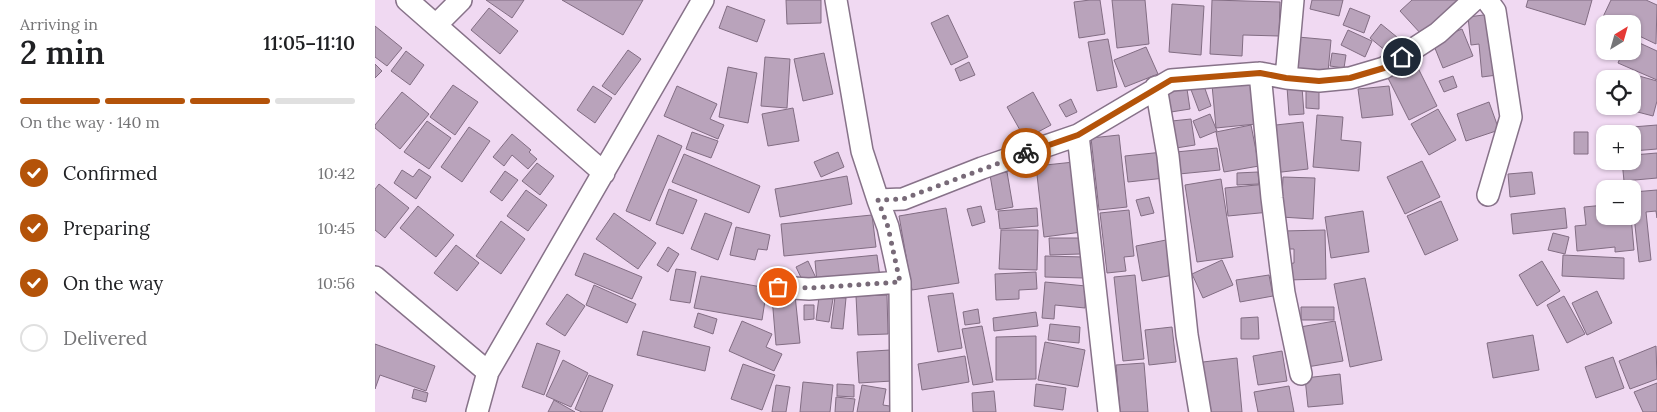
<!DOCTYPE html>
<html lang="en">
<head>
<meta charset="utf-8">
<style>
  body { margin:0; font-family:Lora,serif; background:#f2f2f2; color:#202124; height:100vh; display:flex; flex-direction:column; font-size:19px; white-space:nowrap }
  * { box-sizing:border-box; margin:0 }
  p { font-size:16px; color:#757577 }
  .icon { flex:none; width:28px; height:28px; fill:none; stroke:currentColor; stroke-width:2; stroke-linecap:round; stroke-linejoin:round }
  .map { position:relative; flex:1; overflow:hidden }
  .drawer { display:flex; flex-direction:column; background:#fff; width:375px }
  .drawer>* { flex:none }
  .needle { width:32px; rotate:37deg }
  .controls { position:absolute; left:1221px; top:15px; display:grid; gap:10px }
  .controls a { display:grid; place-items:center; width:45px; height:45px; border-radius:10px; background:#fff; box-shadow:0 1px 4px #0004; font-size:25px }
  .pin { position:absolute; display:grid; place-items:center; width:42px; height:42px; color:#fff; margin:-21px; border:2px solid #fff; border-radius:50%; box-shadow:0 1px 5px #0007 }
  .courier { position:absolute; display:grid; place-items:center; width:50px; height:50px; margin:-25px; border:4px solid #b45309; border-radius:50%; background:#fff; color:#222; box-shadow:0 1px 6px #0007 }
  .headline em { font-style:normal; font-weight:600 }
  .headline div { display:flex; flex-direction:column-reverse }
  .headline { display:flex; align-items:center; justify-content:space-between; height:85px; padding:0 20px }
  h1 { font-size:32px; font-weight:600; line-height:38px }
  .bar { display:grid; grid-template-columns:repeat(4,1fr); gap:8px 5px; align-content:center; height:60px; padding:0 20px }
  .bar i { height:6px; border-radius:4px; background:#e0e0e0 }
  .bar .selected { background:#b45309 }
  .bar p { grid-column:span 4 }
  ol { padding:0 20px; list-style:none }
  li { display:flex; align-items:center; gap:15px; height:55px }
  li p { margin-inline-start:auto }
  li .icon { padding:5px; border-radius:50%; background:#b45309; color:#fff; stroke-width:4 }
  li:last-child { color:#757577 }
  li i { width:28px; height:28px; border:2px solid #e0e0e0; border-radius:50% }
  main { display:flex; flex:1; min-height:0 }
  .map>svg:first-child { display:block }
  .building { fill:#b9a3bb; stroke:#826d83 }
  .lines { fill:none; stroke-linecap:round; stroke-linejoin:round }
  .minor-casing { stroke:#877289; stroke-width:24 }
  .minor { stroke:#fff; stroke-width:21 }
  .done { stroke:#786a78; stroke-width:5; stroke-dasharray:0 9 }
  .route { stroke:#b45309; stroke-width:6 }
</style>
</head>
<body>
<main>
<section class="drawer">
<div class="headline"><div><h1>2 min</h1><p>Arriving in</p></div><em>11:05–11:10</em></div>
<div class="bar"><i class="selected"></i><i class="selected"></i><i class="selected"></i><i></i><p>On the way · 140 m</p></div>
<ol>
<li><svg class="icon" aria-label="check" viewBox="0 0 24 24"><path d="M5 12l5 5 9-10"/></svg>Confirmed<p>10:42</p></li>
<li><svg class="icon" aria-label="check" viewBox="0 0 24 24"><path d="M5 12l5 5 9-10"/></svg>Preparing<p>10:45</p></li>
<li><svg class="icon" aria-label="check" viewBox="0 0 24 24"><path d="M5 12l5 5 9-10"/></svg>On the way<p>10:56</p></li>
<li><i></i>Delivered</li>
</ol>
</section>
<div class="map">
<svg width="1282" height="412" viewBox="0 0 1282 412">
  <rect width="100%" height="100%" fill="#f0d9f2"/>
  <path class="building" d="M111,0H149L137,18Z
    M187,0H268L248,35Z
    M411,0H446V23L412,24Z
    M715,0H725L730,34L704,38L699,2Z
    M737,0H770L774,44L742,48Z
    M837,0L905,2L904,36L868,35L867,56L835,54Z
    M937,0H968L964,16L935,9Z
    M1037,0H1084L1047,35L1025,11Z
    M1153,0H1217L1210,25L1151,7Z
    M1236,0H1271L1282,5L1281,44L1258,33V24H1237L1227,19Z
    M797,4L829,6L826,55L794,52Z
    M352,6L390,20L382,42L344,28Z
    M114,8L143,31L125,54L96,30Z
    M975,8L995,16L989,33L968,25Z
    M1116,14L1122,75L1107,77L1104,44L1096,45L1093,17Z
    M573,15L593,57L576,65L556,23Z
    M1006,24L1028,42L1017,56L995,38Z
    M0,26L27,48L12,66L0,57Z
    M1087,29L1098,56L1068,68L1057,41Z
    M973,30L997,41L990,57L966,45Z
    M923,37L956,40L953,72L920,68Z
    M733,39L742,87L722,91L713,42Z
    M1258,40L1282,51V80L1243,63L1248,51H1258Z
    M771,47L783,74L750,87L739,60Z
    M253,50L266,59L240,95L227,86Z
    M31,51L49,65L35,85L16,71Z
    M449,53L458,94L428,101L419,59Z
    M957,53L971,55L969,68L955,66Z
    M390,57L415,59L412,108L386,106Z
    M594,62L600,75L585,81L580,69Z
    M0,64L7,71L0,78Z
    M1041,64L1062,106L1034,120L1013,78Z
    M353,67L382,73L373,123L344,117Z
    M1078,76L1082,87L1069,92L1064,81Z
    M1264,76L1282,81V101L1278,116L1255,110L1258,106Z
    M877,82L881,124L841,128L837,85Z
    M828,83L836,106L824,111L815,87Z
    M78,85L103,102L80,135L55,117Z
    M218,86L237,98L220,123L202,110Z
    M302,86L342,104L335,119L349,125L343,139L289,116Z
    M1014,86L1018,115L987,118L983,89Z
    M912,87H927L929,114L914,115Z
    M812,89L815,109L796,112L793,92Z
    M931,90L944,91V109L931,108Z
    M27,92L54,114L25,149L0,128V125Z
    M658,92L676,125L650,139L632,107Z
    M696,99L702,112L691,117L684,105Z
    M1114,102L1124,130L1091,141L1082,114Z
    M418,108L424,141L393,146L387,114Z
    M1063,109L1081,140L1054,155L1036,124Z
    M835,114L842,131L825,138L818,121Z
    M942,115L968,117L966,140L986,142L984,171L938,167Z
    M816,119L820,145L801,148L797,121Z
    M52,121L76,138L54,169L29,152Z
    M928,122L933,169L898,173L892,126Z
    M876,125L884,166L849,172L841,132Z
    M1282,125V149L1258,151V134H1246L1245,128Z
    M94,127L115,141L87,182L66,167Z
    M317,132L343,141L336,158L311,149Z
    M1199,132H1213V154H1199Z
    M137,134L156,150L154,152L162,159L153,169L137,155L129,166L118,157Z
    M283,135L307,146L275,221L251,211Z
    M744,135L752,207L724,210L716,138Z
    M842,148L845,170L804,174L801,152Z
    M463,152L469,167L446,177L439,162Z
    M788,152L790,178L753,182L750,156Z
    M1282,153V178L1249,181L1247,161H1258V155Z
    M309,154L385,186L374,213L297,182Z
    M1047,161L1065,197L1030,214L1012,177Z
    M699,162L707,232L669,237L661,166Z
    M162,163L179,176L165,195L147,181Z
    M44,169L56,177L41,199L19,183L27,170L38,177Z
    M130,171L143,180L127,201L115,192Z
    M632,172L638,207L621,210L615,175Z
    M883,172L884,184L862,185V173Z
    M1157,172L1160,194L1135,197L1133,174Z
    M472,176L477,204L405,217L400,189Z
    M908,177L940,178L938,219L906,217Z
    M846,179L858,257L822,262L810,185Z
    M4,184L34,208L10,238L0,230V189Z
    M892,184L895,212L853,216L850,188Z
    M294,189L322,200L308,234L281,224Z
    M151,190L172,205L153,231L132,216Z
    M1282,190V218L1281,211L1271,212L1276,260L1264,262L1258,207V192Z
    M774,197L779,213L766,216L761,200Z
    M1066,201L1083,240L1050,255L1032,216Z
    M1230,205V216H1256L1259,250L1240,252V247L1202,251L1200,226L1211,225L1209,207Z
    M43,206L79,235L61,257L25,228Z
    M606,206L610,222L597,226L592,209Z
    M571,208L584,283L537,290L524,216Z
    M662,208L663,226L625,229L623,211Z
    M1190,208L1192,228L1138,234L1136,214Z
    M754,210L759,256L749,257L751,271L732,273L725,213Z
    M988,211L994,252L956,258L950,217Z
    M239,213L281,243L263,269L221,239Z
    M330,213L357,223L343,260L316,249Z
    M497,215L501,247L409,256L406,224Z
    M126,221L150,239L126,274L101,256Z
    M361,227L395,235L392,250L383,249L380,260L355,255Z
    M626,230H663L662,270L624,269Z
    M950,230L951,279L912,280V264L919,263V249H908V231Z
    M1178,233L1194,237L1190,254L1173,250Z
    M674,238H705V254L675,255Z
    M791,240L798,275L767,281L761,246Z
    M81,245L104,263L82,291L59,273Z
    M293,247L304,254L293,272L282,265Z
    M209,253L267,277L257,299L200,275Z
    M502,255L505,277L442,283L440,261Z
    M1188,255L1249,258V279L1187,276Z
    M670,256L709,257V278L670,277Z
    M847,260L858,285L828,298L817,274Z
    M433,261L441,278L429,284L421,267Z
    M1167,261L1185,291L1162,306L1144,275Z
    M301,269L321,272L315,303L295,300Z
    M661,272L662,289L644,290V299L621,300L620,274Z
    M760,275L769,359L748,361L739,277Z
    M894,275L898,296L865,302L861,280Z
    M326,276L392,288L387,320L319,308Z
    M990,278L1007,360L975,367L959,284Z
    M670,282L711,286L710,308L680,305L679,319L667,318Z
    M219,285L261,304L252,323L211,305Z
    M1222,291L1237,323L1212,335L1197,303Z
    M578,293L587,348L563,352L553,296Z
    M192,294L210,306L190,336L171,324Z
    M420,295L425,343L401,345L397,297Z
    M512,295L513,334L483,335L481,296Z
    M1189,296L1210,334L1192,343L1172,305Z
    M444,297L458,299L454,322L441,320Z
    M460,297L471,298L468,329L456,328Z
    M429,305H439V319L429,320Z
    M926,307H959V320H926Z
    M603,309L605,323L590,325L588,312Z
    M661,312L663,326L619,331L618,318Z
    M323,313L342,319L338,334L319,327Z
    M883,317L884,339H866V318Z
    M367,321L397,334L391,347L407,354L399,371L354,351Z
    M960,321L968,361L932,367L925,327Z
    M675,324L705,327L704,343L673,340Z
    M607,326L618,382L598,385L587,329Z
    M797,327L801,362L774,365L770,330Z
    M268,331L335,347L330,371L262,355Z
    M1158,335L1164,370L1118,378L1112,343Z
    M661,336V379L621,380V337Z
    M670,342L710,350L703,387L663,380Z
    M162,343L185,351L169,395L147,387Z
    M0,344L60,366L51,391L5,375L0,389Z
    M1281,346L1282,379L1255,389L1244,361Z
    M515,350L517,381L484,383L482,352Z
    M907,351L912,381L883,385L878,356Z
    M590,356L594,382L547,390L543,364Z
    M1238,357L1249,388L1221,398L1210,367Z
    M862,358L867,412H833L828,362Z
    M188,360L213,373L196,407L171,396Z
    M769,363L773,412H745L741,365Z
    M368,364L400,375L387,410L356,399Z
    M965,374L968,404L933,407L930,378Z
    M214,375L238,385L227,412H207L200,409Z
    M428,382L458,385L455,412H425Z
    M1282,383V412H1268L1259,392Z
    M462,384L479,385V397L462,396Z
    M661,384L691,388L688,410L659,406Z
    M401,385L415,387L411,412H397Z
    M487,385L511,389L508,405L521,407L520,412H482Z
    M914,386L919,412H883L879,392Z
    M39,389L53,393L51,402L37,398Z
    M619,391L621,412H598L597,393Z
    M461,397L480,399L478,412H460Z
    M179,400L200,412H173Z"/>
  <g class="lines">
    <defs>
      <path id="minor" d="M32,0L229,173
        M461,0L487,151L503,200L528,199L607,168L703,135L796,80L885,73L911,78L944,81L975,78L1009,68L1063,33L1099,0
        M1112,0L1120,11L1136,117L1113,195
        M61,25L86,0
        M885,73L897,198L909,293L926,374
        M911,78L918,0
        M781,87L793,156L812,335L825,412
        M703,135L734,412
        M503,200L513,227L525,282L526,412
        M0,277L113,372
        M403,287L434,289L525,282
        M102,412L113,372L328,0"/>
    </defs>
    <use href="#minor" class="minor-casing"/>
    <use href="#minor" class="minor"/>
  </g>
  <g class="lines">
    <path class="done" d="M403,287L434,288L525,282L513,227L503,200L528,199L651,153"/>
    <path class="route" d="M651,153L703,135L796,80L885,73L911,78L944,81L975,78L1009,68L1027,57"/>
  </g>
</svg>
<div class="controls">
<a><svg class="needle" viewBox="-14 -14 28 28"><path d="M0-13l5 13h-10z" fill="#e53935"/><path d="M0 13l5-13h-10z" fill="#757577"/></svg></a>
<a><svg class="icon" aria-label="locate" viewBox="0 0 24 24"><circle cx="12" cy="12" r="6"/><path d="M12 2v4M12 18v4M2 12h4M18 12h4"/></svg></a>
<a>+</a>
<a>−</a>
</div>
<div class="pin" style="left:403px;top:287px;background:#ea580c"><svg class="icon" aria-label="bag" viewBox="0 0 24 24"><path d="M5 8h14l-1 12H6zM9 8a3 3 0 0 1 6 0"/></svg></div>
<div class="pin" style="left:1027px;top:57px;background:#1f2937"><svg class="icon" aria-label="home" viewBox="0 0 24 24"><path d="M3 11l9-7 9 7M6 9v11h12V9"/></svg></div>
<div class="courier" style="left:651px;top:153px"><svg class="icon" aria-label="bike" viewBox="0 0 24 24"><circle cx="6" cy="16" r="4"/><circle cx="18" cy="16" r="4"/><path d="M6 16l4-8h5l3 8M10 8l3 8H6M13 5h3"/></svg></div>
</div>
</main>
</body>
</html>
